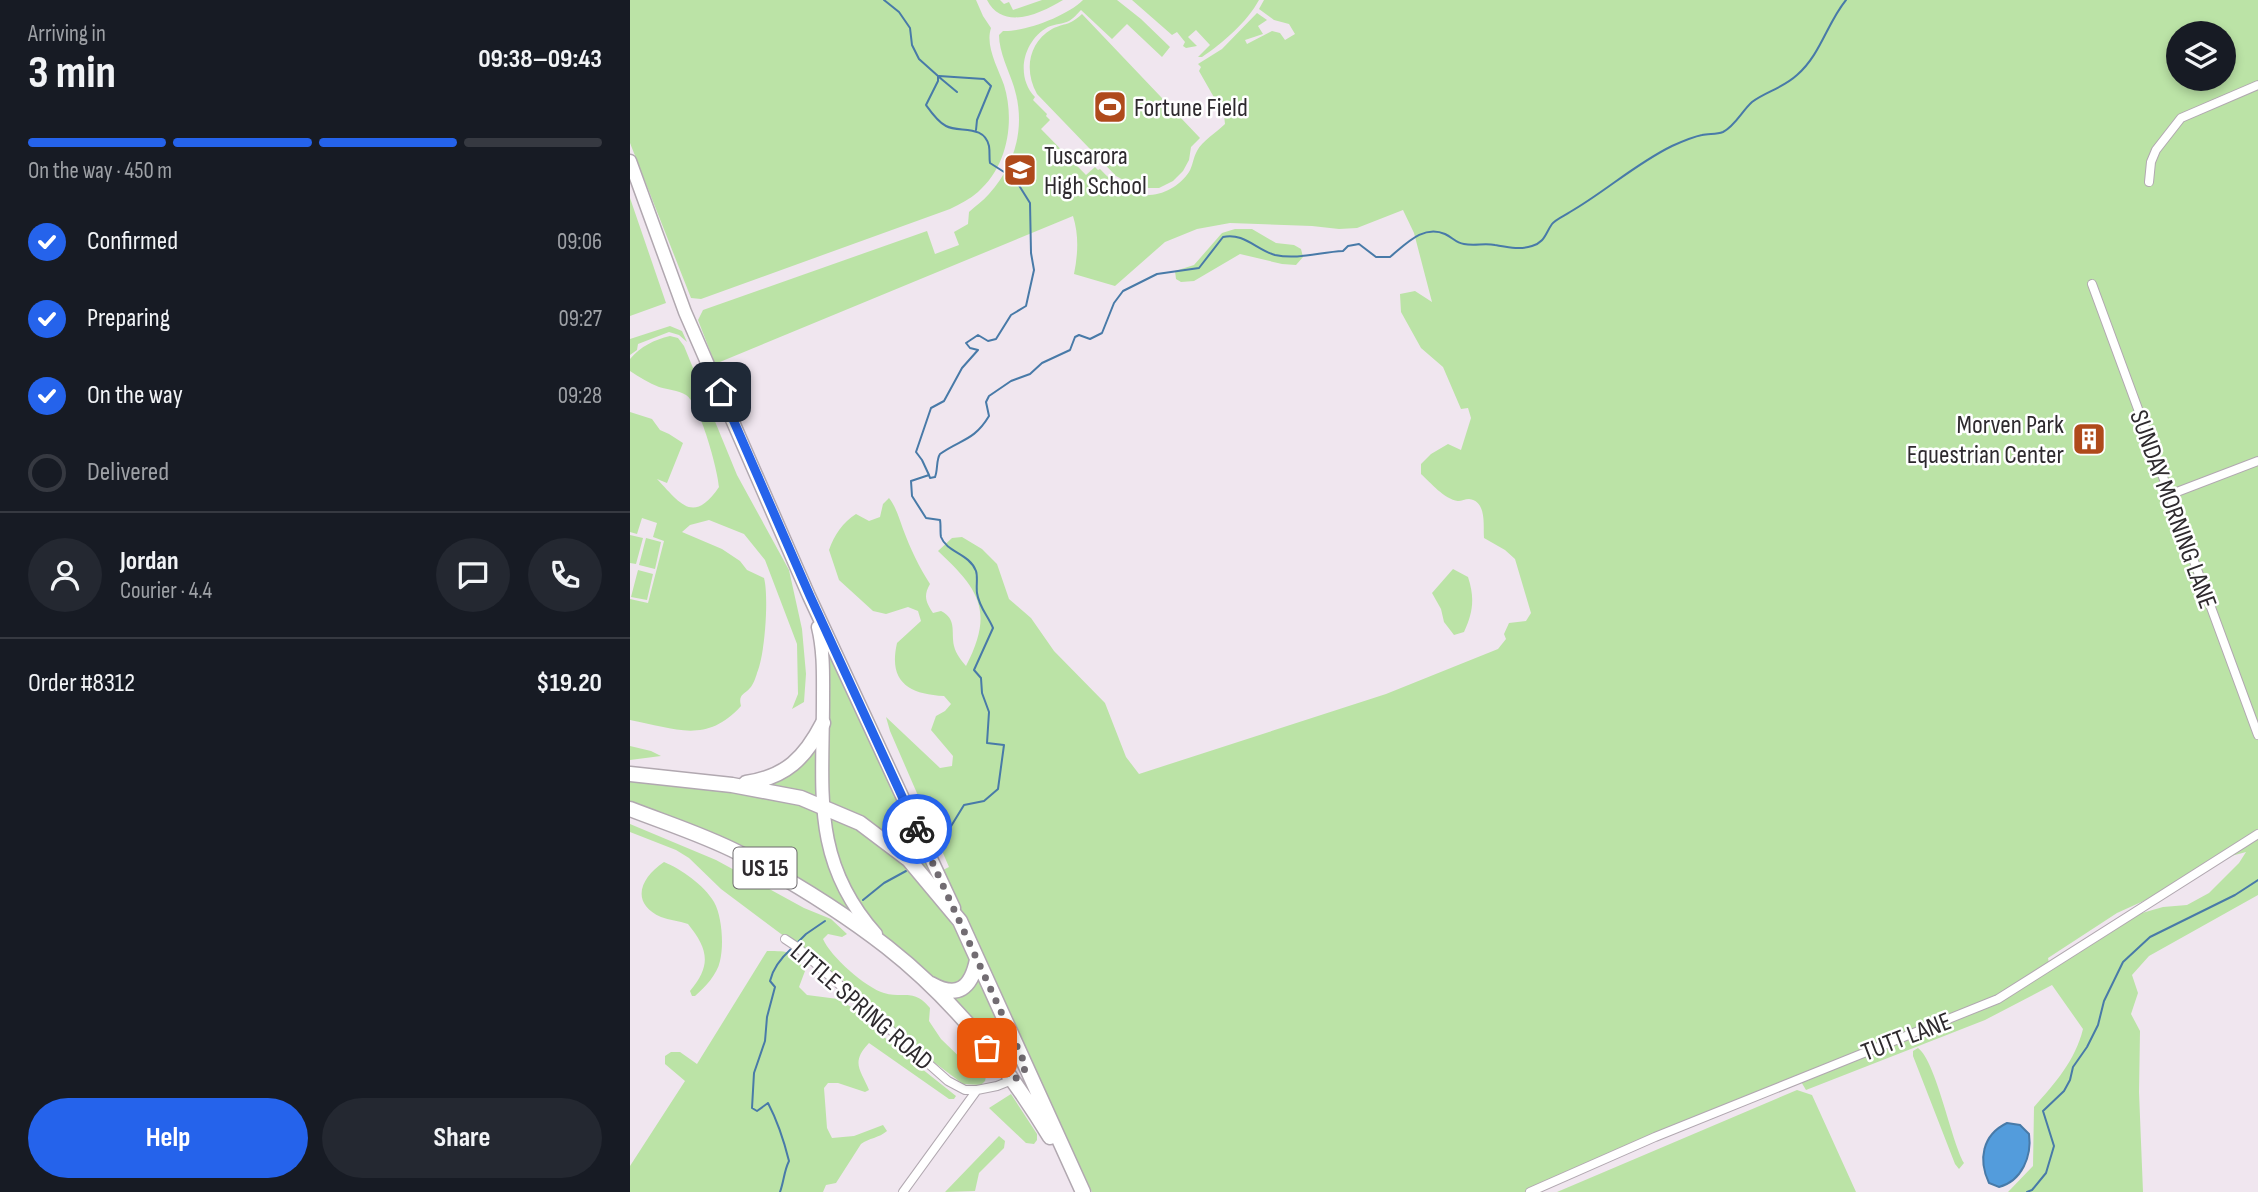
<!DOCTYPE html>
<html lang="en">
<head>
<meta charset="utf-8">
<style>
  body { margin:0; font-family:"Sofia Sans Condensed",sans-serif; background:#242831; color:#f1f3f6; height:100vh; display:flex; flex-direction:column; font-size:26px; white-space:nowrap }
  * { box-sizing:border-box; margin:0 }
  p { font-size:23px; color:#9ea1a6 }
  .icon { flex:none; width:38px; height:38px; fill:none; stroke:currentColor; stroke-width:2; stroke-linecap:round; stroke-linejoin:round }
  .map { position:relative; flex:1; overflow:hidden }
  .drawer { display:flex; flex-direction:column; background:#171b24; width:630px }
  .drawer>* { flex:none }
  .buttons { position:absolute; left:1536px; top:21px; display:grid; gap:14px }
  .buttons a { display:grid; place-items:center; width:70px; height:70px; border-radius:50%; background:#171b24; box-shadow:0 4px 10px #0003; font-size:35px }
  .pin { position:absolute; display:grid; place-items:center; width:60px; height:60px; color:#fff; margin:-30px; border-radius:14px; box-shadow:0 4px 10px #0006 }
  .courier { position:absolute; display:grid; place-items:center; width:70px; height:70px; margin:-35px; border:5px solid #2563eb; border-radius:50%; background:#fff; color:#222; box-shadow:0 2px 9px #0007 }
  .overview em { font-style:normal; font-weight:700 }
  .overview div { display:flex; flex-direction:column-reverse }
  .overview { display:flex; align-items:center; justify-content:space-between; height:119px; padding:0 28px }
  h1 { font-size:46px; font-weight:700; line-height:52px }
  .bar { display:grid; grid-template-columns:repeat(4,1fr); gap:10px 7px; align-content:center; height:84px; padding:0 28px }
  .bar i { height:9px; border-radius:5px; background:#363941 }
  .bar .current { background:#2563eb }
  .bar p { grid-column:span 4 }
  .line { display:flex; align-items:center; gap:18px; padding:0 28px; border-top:2px solid #363941 }
  .line div { flex:1 }
  .round { display:grid; place-items:center; flex:none; width:74px; height:74px; border-radius:37px; background:#242831 }
  ol { padding:0 28px; list-style:none }
  li { display:flex; align-items:center; gap:21px; height:77px }
  li p { margin-inline-start:auto }
  li .icon { padding:7px; border-radius:50%; background:#2563eb; color:#fff; stroke-width:4 }
  li:last-child { color:#9ea1a6 }
  li i { width:38px; height:38px; border:4px solid #363941; border-radius:50% }
  .cta { display:flex; gap:14px; margin-top:auto; padding:14px 28px }
  .cta a { flex:1; height:80px; border-radius:42px; background:#2563eb; color:#fff; font-size:28px; font-weight:700; line-height:80px; text-align:center }
  .cta a+a { background:#242831; color:#f1f3f6 }
  main { display:flex; flex:1; min-height:0 }
  .map>svg:first-child { display:block }
  .green { fill:#bbe3a6; fill-rule:evenodd }
  .water { fill:#539cdc; stroke:#487aa8; stroke-width:2 }
  .lines { fill:none; stroke-linecap:round; stroke-linejoin:round }
  .stream { stroke:#487aa8; stroke-width:2 }
  .minor-casing { stroke:#b1a8b0; stroke-width:10 }
  .primary-casing { stroke:#b1a8b0; stroke-width:15 }
  .trunk-casing { stroke:#b1a8b0; stroke-width:17 }
  .minor { stroke:#fff; stroke-width:8 }
  .primary { stroke:#fff; stroke-width:12 }
  .trunk { stroke:#fff; stroke-width:14 }
  .done { stroke:#726c72; stroke-width:7; stroke-dasharray:0 12.6 }
  .route { stroke:#2563eb; stroke-width:9 }
  .labels { text-anchor:middle; stroke-width:5; stroke-linejoin:round; paint-order:stroke }
  .shield { fill:#fff; stroke:#6d6a6d; stroke-width:2 }
  .shield-label { font-size:24px; font-weight:bold; fill:#2e2a2e }
  .poi-label { font-size:26px; fill:#2e2a2e; stroke:#fff; text-anchor:start }
  .street-label { font-size:26px; fill:#2e2a2e; stroke:#fff }
</style>
</head>
<body>
<main>
<section class="drawer">
<div class="overview"><div><h1>3 min</h1><p>Arriving in</p></div><em>09:38–09:43</em></div>
<div class="bar"><i class="current"></i><i class="current"></i><i class="current"></i><i></i><p>On the way · 450 m</p></div>
<ol>
<li><svg class="icon" aria-label="check" viewBox="0 0 24 24"><path d="M5 12l5 5 9-10"/></svg>Confirmed<p>09:06</p></li>
<li><svg class="icon" aria-label="check" viewBox="0 0 24 24"><path d="M5 12l5 5 9-10"/></svg>Preparing<p>09:27</p></li>
<li><svg class="icon" aria-label="check" viewBox="0 0 24 24"><path d="M5 12l5 5 9-10"/></svg>On the way<p>09:28</p></li>
<li><i></i>Delivered</li>
</ol>
<div class="line" style="height:126px"><a class="round"><svg class="icon" aria-label="person" viewBox="0 0 24 24"><circle cx="12" cy="8" r="4"/><path d="M4 21q1-7 8-7t8 7"/></svg></a><div><b>Jordan</b><p>Courier · 4.4</p></div><a class="round"><svg class="icon" aria-label="chat" viewBox="0 0 24 24"><path d="M4 5h16v11H9l-5 4z"/></svg></a><a class="round"><svg class="icon" aria-label="phone" viewBox="0 0 24 24"><path d="M5 4h4l2 5-3 2q2 4 5 5l2-3 5 2v4C11 20 4 13 5 4z"/></svg></a></div>
<div class="line" style="height:91px"><div>Order #8312</div><b>$19.20</b></div>
<div class="cta"><a>Help</a><a>Share</a></div>
</section>
<div class="map">
<svg width="1628" height="1192" viewBox="0 0 1628 1192">
  <rect width="100%" height="100%" fill="#f0e6ef"/>
  <path class="green" d="M0,0H346L353,16L361,28C355,46 368,68 374,85C385,121 378,166 348,192C340,199 330,204 320,209L71,299L61,298L0,143Z
    M357,0H370L374,4L379,2L383,10L412,0H433C410,14 373,31 357,0Z
    M453,0H487L511,19L540,47L532,57L497,24L482,39L451,10C448,13 443,19 439,21C433,24 425,24 418,27C393,41 385,76 405,97L403,100L417,114L416,116L420,120L411,129L456,175L465,167L468,170L470,169C478,177 485,185 496,190C518,202 546,192 559,172C563,165 563,158 567,151C572,141 587,132 595,124L594,115L569,71L571,67L568,64L592,49L627,13L637,20L628,26L633,34L615,40L617,44L642,31L650,33L655,40L665,34L659,24L644,20L629,9L634,0H1628V895L1519,956L1502,975L1508,993L1501,1014L1510,1031L1509,1092L1513,1192H1378L1403,1166L1404,1107C1425,1083 1445,1061 1453,1029L1422,985L1355,1020L1176,1090L1167,1075L1120,1099L905,1192H462L311,871L319,867L260,731L256,717L310,768L322,766L323,756L301,730L306,716L315,711L321,704L314,696C279,694 258,682 267,643L291,621L288,611L278,607L256,614L243,611L209,580L199,550C204,535 213,522 226,514L239,521L250,517L253,504L259,498C266,507 269,518 273,529C280,548 289,567 300,584C293,596 296,602 303,613L311,611C327,619 321,631 324,646C326,654 331,660 336,666C364,612 350,590 308,551L322,538L332,537L352,549L367,564L379,599L401,618L424,651L475,703L496,757L509,774L756,694L868,649L876,639L874,634L879,623L896,621L901,613L885,559L875,550L854,538C853,525 857,501 839,499C835,499 832,501 828,501C814,499 801,483 791,474V464L801,454L818,444L831,450L841,418L838,408L831,409L813,367L791,348L771,312L770,294L785,291L802,302L784,233L773,210L727,228L709,229L682,226L600,223L567,229L535,242L485,286L444,274C448,254 449,235 443,216L85,364L68,320L73,310L297,231L305,254L329,245L324,232L338,224L339,212C345,206 353,201 359,194C386,164 396,126 384,87C379,71 369,52 369,35L373,31C395,32 437,16 453,0ZM1549,33H1594V79H1549ZM1616,852L1609,863L1579,893L1557,905L1533,907L1505,915L1420,968L1418,958L1487,913L1518,899L1545,882L1590,859Z
    M502,0H629C617,22 593,43 572,57H568L580,45L566,30L558,37L567,46L556,48L553,46L555,42L547,32L542,35Z
    M452,14L570,138L561,147L559,160L553,171L543,181L529,188H508L486,176L407,94C394,71 398,43 422,29C436,22 438,27 452,14Z
    M0,198L36,303L0,316Z
    M605,229H622L646,243L664,245L671,249L673,257L666,265L652,264L610,254L564,281L551,282L546,279L545,271L564,265L592,233Z
    M40,326L52,331L57,342L49,335L39,332L8,344L7,350L0,355V339Z
    M40,336L48,338L54,346L107,475L159,570L172,629L176,674L174,702L162,709L168,694L167,644L135,560L114,534L79,520L60,525L52,532L92,549L110,561L117,570L134,578C139,596 135,655 127,673C126,677 123,685 120,688C114,695 108,694 111,706C76,745 44,728 0,720V599L18,603L34,541L23,537L27,523L12,518L7,534L0,532V412L22,419L30,430L39,434L53,443L37,483L27,479C50,503 63,525 89,487C88,470 70,404 56,395C47,390 39,390 29,387C19,383 9,377 0,371V359C11,346 24,340 40,336Z
    M0,535L13,538L6,564L0,563Z
    M16,538L31,542L25,569L9,565Z
    M823,569L838,577C845,598 843,613 834,632L824,635L814,622L811,609L802,593Z
    M8,570L23,574L17,600L1,597Z
    M194,631L306,881L196,804Z
    M190,738V800L136,784Z
    M0,746L21,751L31,756L0,760Z
    M0,778L127,793L189,809L193,847L196,859L228,919L0,803Z
    M200,817H209L278,865L326,925L341,963L330,985L304,982L264,946L242,921L218,885L208,860Z
    M0,824L86,860L174,908L201,919L217,934L212,937L198,934L193,939C200,956 236,988 254,993C274,999 283,988 300,1008L299,1021L311,1039L343,1070L357,1072L355,1081L351,1085L333,1084L277,1042L234,996L91,889L59,858L46,850L0,832Z
    M34,862C51,869 74,885 84,902C92,916 94,945 90,961C87,975 75,987 65,996H62L60,991C82,965 78,949 58,924C49,921 39,920 31,917C0,903 10,878 34,862Z
    M137,951C159,951 164,951 175,971L169,987L177,995L208,999L221,1007L272,1053L326,1096L324,1099H319L239,1043C220,1063 231,1070 239,1090L235,1092L208,1083H198L194,1088L197,1128L202,1138L224,1136L253,1125L257,1131C249,1138 239,1138 231,1144L206,1183L196,1185L193,1192H0V1166L55,1081L35,1064V1056L41,1052H50L67,1064Z
    M349,974L390,1065L382,1069L318,996Z
    M1288,1048C1306,1061 1321,1140 1334,1163L1329,1169L1325,1164L1283,1056V1051Z
    M1167,1090L1182,1095L1226,1192H927Z
    M381,1094L407,1134V1140L404,1144L396,1143L359,1108Z
    M369,1136L375,1141L374,1148L349,1173L345,1191L315,1192Z"/>
  <path class="water" d="M1377,1123L1390,1125L1399,1134C1402,1156 1392,1181 1369,1187L1359,1183C1348,1160 1352,1135 1377,1123Z"/>
  <g class="lines">
    <path class="stream" d="M254,0L269,12L280,28L282,45L289,59L308,76V81L296,105C301,112 308,122 316,126C329,133 354,124 359,146C360,152 359,158 360,163L385,179L400,203L401,253L404,270L396,306L381,315L366,339L358,341L348,335L336,343L340,348L348,350L332,368L314,401L301,408L286,452L292,460L299,475L281,481L282,496L296,518L310,520C311,525 310,532 311,537C317,553 339,553 346,571C348,577 346,586 347,593C349,607 358,616 363,628L344,670L351,678L352,693L359,712L357,743L374,745L368,789L354,801L334,805L315,836L307,844
      M309,76L354,79L361,86L347,120L346,130
      M309,77L327,92
      M299,475L300,478L305,477C308,470 306,460 310,454C331,439 344,441 359,416L356,402L359,396L381,381L400,374L412,363L440,350L445,337L449,335L460,339L472,333L484,303L493,291L527,274L569,268L593,237C613,232 627,250 645,255C668,260 690,252 713,251L718,246L729,244L746,257H760C775,245 793,224 815,234C822,237 826,243 834,244C844,246 855,243 865,245C877,247 890,250 902,246C915,242 915,234 922,224C926,219 934,216 940,212C975,192 1005,164 1042,146C1051,142 1062,137 1072,135C1078,133 1086,135 1093,132C1105,126 1112,111 1122,102C1135,92 1153,88 1167,75C1191,54 1197,23 1216,0
      M233,900L254,883L276,871
      M166,944L176,934L195,921
      M150,1192C154,1181 154,1171 159,1161C154,1141 148,1122 138,1103L127,1111L122,1108L124,1073L135,1041L137,1017L145,987L140,981C143,967 152,957 162,948
      M1397,1192L1402,1190L1416,1173L1424,1146L1413,1111L1434,1091L1440,1080L1443,1067L1457,1047L1468,1025L1474,1001L1493,962L1520,937L1605,895L1628,880"/>
    <defs>
      <path id="minor" d="M1519,182L1521,162L1526,150L1551,118L1628,85
        M1462,284L1628,735
        M1539,495L1628,461
        M155,939L167,947L318,1081L335,1090H347
        M273,1192L347,1090L367,1086L382,1080
        M900,1192L1025,1137L1368,999L1628,834"/>
      <path id="primary" d="M0,161L55,312L179,596L324,908
        M188,627C194,652 193,676 193,701C193,792 181,861 246,934"/>
      <path id="trunk" d="M0,774L102,785L171,798L230,823L279,860L330,921L453,1192
        M116,783C156,777 175,758 193,723
        M0,809C36,823 74,835 109,853C160,880 212,912 257,947C322,998 378,1067 420,1137
        M301,984C328,999 341,988 347,960"/>
    </defs>
    <use href="#minor" class="minor-casing"/>
    <use href="#primary" class="primary-casing"/>
    <use href="#trunk" class="trunk-casing"/>
    <use href="#minor" class="minor"/>
    <use href="#primary" class="primary"/>
    <use href="#trunk" class="trunk"/>
  </g>
  <g class="lines">
    <path class="done" d="M287,829L396,1066L392,1075L382,1080L357,1048"/>
    <path class="route" d="M91,392L180,596L287,829"/>
  </g>
  <defs>
    <symbol id="stadium-square" viewBox="-11 -11 22 22"><rect x="-9" y="-9" width="18" height="18" rx="4" fill="#af4a1b" stroke="#fff"/><path d="M0-5a6.5 5 0 1 0 0 10a6.5 5 0 1 0 0-10ZM-3.5-1.8h7v3.6h-7Z" fill="#fff"/></symbol>
    <symbol id="school-square" viewBox="-11 -11 22 22"><rect x="-9" y="-9" width="18" height="18" rx="4" fill="#af4a1b" stroke="#fff"/><path d="M0-5L7-2L0 1L-7-2ZM-4 1L0 2.5L4 1V4Q0 6-4 4Z" fill="#fff"/></symbol>
    <symbol id="building-square" viewBox="-11 -11 22 22"><rect x="-9" y="-9" width="18" height="18" rx="4" fill="#af4a1b" stroke="#fff"/><path d="M-4-6H4V6H1V3H-1V6H-4ZM-2.5-4.3h1.7v1.8h-1.7ZM.8-4.3h1.7v1.8H.8ZM-2.5-1h1.7V.8h-1.7ZM.8-1h1.7V.8H.8Z" fill="#fff"/></symbol>
  </defs>
  <g fill-rule="evenodd">
    <use href="#stadium-square" x="461" y="88" width="38" height="38"/>
    <use href="#school-square" x="371" y="151" width="38" height="38"/>
    <use href="#building-square" x="1440" y="420" width="38" height="38"/>
  </g>
  <g class="labels">
    <rect class="shield" x="103.5" y="847.5" width="63" height="41" rx="5"/>
    <g class="shield-label">
      <text x="135" y="876">US 15</text>
    </g>
    <g class="poi-label">
      <text x="504" y="116">Fortune Field</text>
      <text x="414" y="164">Tuscarora<tspan x="414" dy="30">High School</tspan></text>
      <text x="1434" y="433" text-anchor="end">Morven Park<tspan x="1434" dy="30">Equestrian Center</tspan></text>
    </g>
    <g class="street-label">
      <text transform="translate(1544 509) rotate(70)" y="9">SUNDAY MORNING LANE</text>
      <text transform="translate(232 1006) rotate(41)" y="9">LITTLE SPRING ROAD</text>
      <text transform="translate(1276 1036) rotate(-21)" y="9">TUTT LANE</text>
    </g>
  </g>
</svg>
<div class="buttons">
<a><svg class="icon" aria-label="layers" viewBox="0 0 24 24"><path d="M12 4l9 5-9 5-9-5zM3 14l9 5 9-5"/></svg></a>
</div>
<div class="pin" style="left:357px;top:1048px;background:#ea580c"><svg class="icon" aria-label="bag" viewBox="0 0 24 24"><path d="M5 8h14l-1 12H6zM9 8a3 3 0 0 1 6 0"/></svg></div>
<div class="pin" style="left:91px;top:392px;background:#1f2937"><svg class="icon" aria-label="home" viewBox="0 0 24 24"><path d="M3 11l9-7 9 7M6 9v11h12V9"/></svg></div>
<div class="courier" style="left:287px;top:829px"><svg class="icon" aria-label="bike" viewBox="0 0 24 24"><circle cx="6" cy="16" r="4"/><circle cx="18" cy="16" r="4"/><path d="M6 16l4-8h5l3 8M10 8l3 8H6M13 5h3"/></svg></div>
</div>
</main>
</body>
</html>
